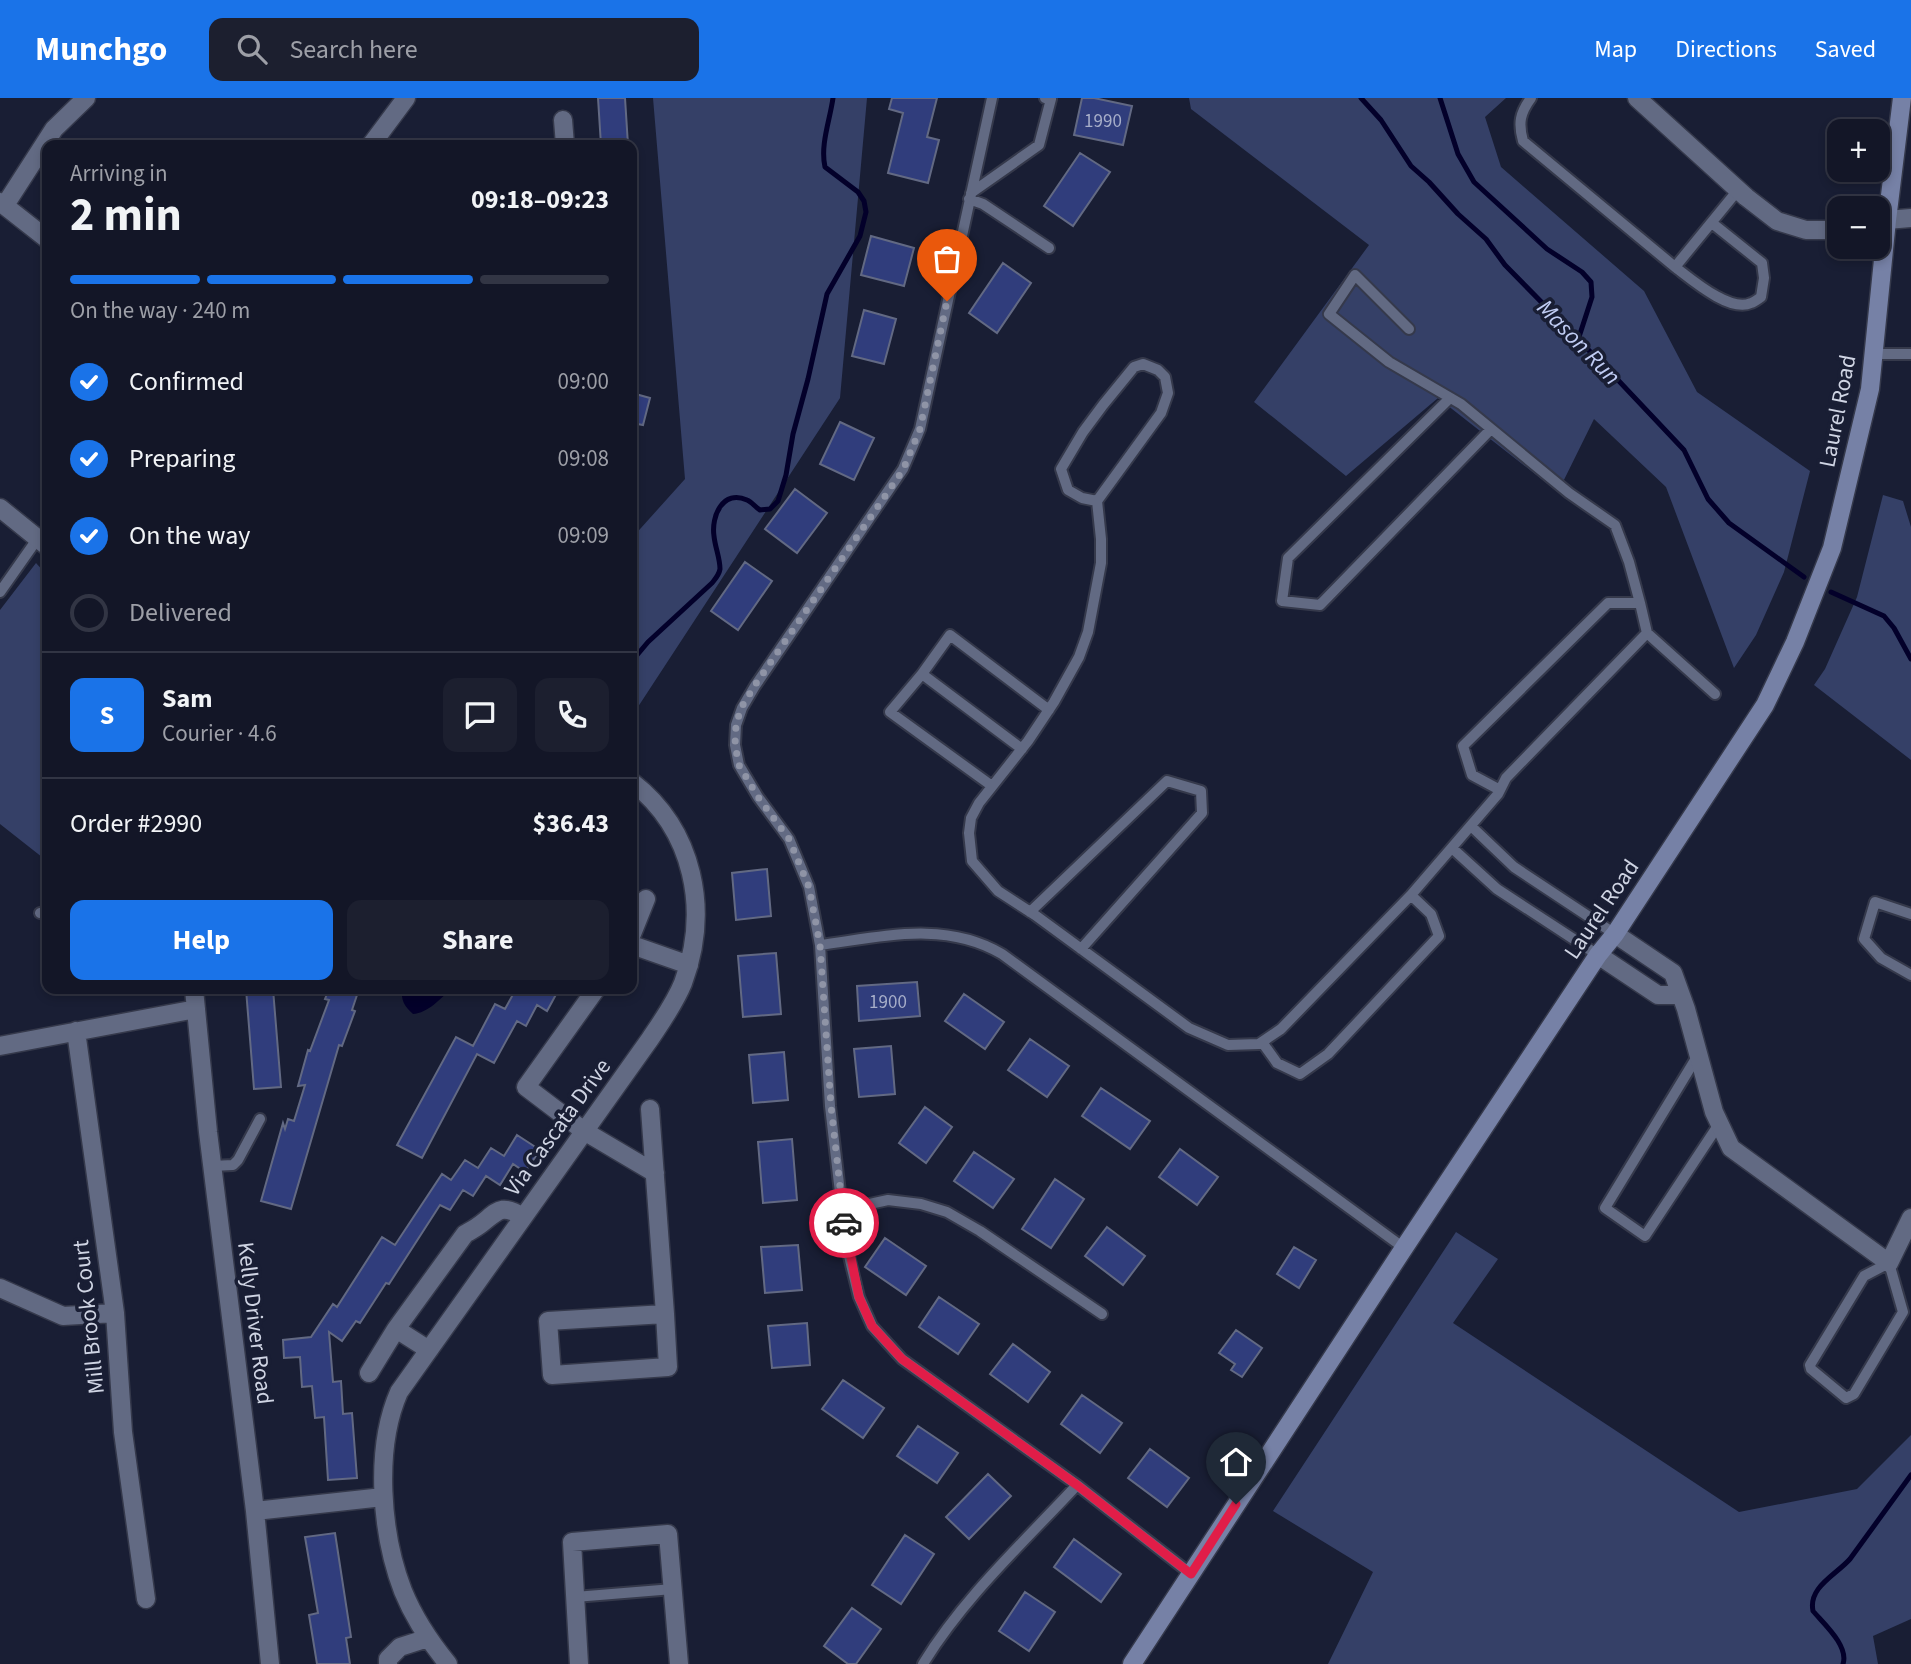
<!DOCTYPE html>
<html lang="en">
<head>
<meta charset="utf-8">
<style>
  body { margin:0; font-family:"Source Sans 3",sans-serif; background:#1c1f2f; color:#f1f3f6; height:100vh; display:flex; flex-direction:column; font-size:26px; white-space:nowrap }
  * { box-sizing:border-box; margin:0 }
  p { font-size:23px; color:#9d9fa7 }
  .icon { flex:none; width:38px; height:38px; fill:none; stroke:currentColor; stroke-width:2; stroke-linecap:round; stroke-linejoin:round }
  .map { position:relative; flex:1; overflow:hidden }
  .drawer { position:absolute; left:42px; top:42px; width:595px; height:854px; display:flex; flex-direction:column; background:#131627; border-radius:14px; box-shadow:0 4px 10px #0003,0 0 0 2px #323544 }
  .drawer>* { flex:none }
  .controls { position:absolute; left:1827px; top:21px; display:grid; gap:14px }
  .controls a { display:grid; place-items:center; width:63px; height:63px; border-radius:14px; background:#131627; box-shadow:0 4px 10px #0003,0 0 0 2px #323544; font-size:35px }
  .pin { position:absolute; display:grid; place-items:center; width:60px; height:60px; color:#fff; margin:-72px -30px; border-radius:50% 50% 50% 0; rotate:-45deg; box-shadow:0 0 7px #0007 }
  .pin .icon { rotate:45deg }
  .courier { position:absolute; display:grid; place-items:center; width:70px; height:70px; margin:-35px; border:5px solid #e11d48; border-radius:50%; background:#fff; color:#222; box-shadow:0 2px 9px #0007 }
  .headline em { font-style:normal; font-weight:700 }
  .headline div { display:flex; flex-direction:column-reverse }
  .headline { display:flex; align-items:center; justify-content:space-between; height:119px; padding:0 28px }
  h1 { font-size:46px; font-weight:700; line-height:52px }
  .bar { display:grid; grid-template-columns:repeat(4,1fr); gap:10px 7px; align-content:center; height:84px; padding:0 28px }
  .bar i { height:9px; border-radius:5px; background:#323544 }
  .bar .current { background:#1a73e8 }
  .bar p { grid-column:span 4 }
  .line { display:flex; align-items:center; gap:18px; padding:0 28px; border-top:2px solid #323544 }
  .line div { flex:1 }
  .round { display:grid; place-items:center; flex:none; width:74px; height:74px; border-radius:14px; background:#1c1f2f }
  ol { padding:0 28px; list-style:none }
  li { display:flex; align-items:center; gap:21px; height:77px }
  li p { margin-inline-start:auto }
  li .icon { padding:7px; border-radius:50%; background:#1a73e8; color:#fff; stroke-width:4 }
  li:last-child { color:#9d9fa7 }
  li i { width:38px; height:38px; border:4px solid #323544; border-radius:50% }
  .button { display:flex; gap:14px; margin-top:auto; padding:14px 28px }
  .button a { flex:1; height:80px; border-radius:14px; background:#1a73e8; color:#fff; font-size:28px; font-weight:700; line-height:80px; text-align:center }
  .button a+a { background:#1c1f2f; color:#f1f3f6 }
  header { display:flex; align-items:center; gap:42px; box-sizing:border-box; height:98px; padding:0 35px; background:#1a73e8; color:#fff }
  header strong { font-size:33px }
  nav { display:flex; gap:38px; margin-inline-start:auto; font-size:24px }
  .search { width:490px; height:63px; background:#1c1f2f; display:flex; align-items:center; gap:18px; box-sizing:border-box; padding:0 24px; border-radius:14px; color:#9d9fa7; font-size:26px }
  .map>svg:first-child { display:block }
  .green { fill:#354067 }
  .water { fill:#03002a }
  .lines { fill:none; stroke-linecap:round; stroke-linejoin:round }
  .stream { stroke:#03002a; stroke-width:5 }
  .building { fill:#303d7c; stroke:#626983; stroke-width:2 }
  .lane-casing { stroke:#35394b; stroke-width:14 }
  .street-casing { stroke:#35394b; stroke-width:21 }
  .secondary-casing { stroke:#35394b; stroke-width:21 }
  .lane { stroke:#626a83; stroke-width:10 }
  .street { stroke:#626a83; stroke-width:18 }
  .secondary { stroke:#7681a6; stroke-width:18 }
  .done { stroke:#8f94a6; stroke-width:7; stroke-dasharray:0 12.6 }
  .route { stroke:#e11d48; stroke-width:9 }
  .labels { text-anchor:middle; stroke-width:7; stroke-linejoin:round; paint-order:stroke }
  .number-label { font-size:19px; fill:#a7aec9 }
  .street-label { font-size:23px; fill:#cfd4e3; stroke:#191e34 }
  .water-label { font-size:24px; font-style:italic; fill:#c0ccf3; stroke:#191e34 }
</style>
</head>
<body>
<header>
<strong>Munchgo</strong>
<div class="search"><svg class="icon" aria-label="search" viewBox="0 0 24 24"><circle cx="10" cy="10" r="6"/><path d="M15 15l6 6"/></svg>Search here</div>
<nav><a>Map</a><a>Directions</a><a>Saved</a></nav>
</header>
<div class="map">
<svg width="1911" height="1566" viewBox="0 0 1911 1566">
  <rect width="100%" height="100%" fill="#191e34"/>
  <path class="green" d="M653,0H867L840,300L632,618V440L685,381Z
    M1189,0H1506L1485,19L1501,69L1644,193L1697,294L1810,373L1784,474L1756,537L1734,570L1666,389L1594,321L1558,394L1438,300L1346,378L1254,304L1369,147L1191,11Z
    M1883,397L1903,403L1911,429V662L1814,587L1825,571L1857,499Z
    M36,465L47,477V763L0,726V512Z
    M1456,1134L1498,1161L1453,1225L1739,1414L1857,1391L1911,1337V1521L1873,1538L1878,1566H1328L1373,1474L1273,1413Z"/>
  <path class="water" d="M402,891H451C440,901 428,915 413,916C404,908 401,902 402,891Z"/>
  <g class="lines">
    <path class="stream" d="M1361,0L1381,22L1411,68L1429,84L1458,116L1486,141L1505,167L1617,281L1684,352L1708,401L1729,425L1804,479
      M1440,0L1458,56L1474,84L1547,151L1582,174L1591,184L1592,199L1578,242
      M1831,494L1884,518L1894,530L1911,561
      M632,563L648,544L712,485C716,480 719,477 720,471C720,460 715,449 714,438C711,418 723,391 747,402C752,404 755,409 760,412L770,411L778,403L786,377L793,336L808,281L827,196L860,138L866,114L864,103L858,94L825,69C820,47 830,22 833,0
      M1843,1566C1849,1548 1824,1526 1813,1513C1808,1489 1836,1477 1850,1461L1911,1377"/>
  </g>
  <path class="building" d="M598,0H625L628,47H601Z
    M892,0H937L927,39L939,42L928,85L888,75L903,15L889,11Z
    M1082,0H1094L1132,8L1123,47L1074,37Z
    M1080,55L1110,74L1073,128L1044,108Z
    M871,138L914,150L904,188L861,177Z
    M1003,165L1031,185L997,235L969,215Z
    M864,212L896,221L884,266L852,258Z
    M632,295L650,300L643,327L632,325Z
    M840,324L874,340L854,382L820,366Z
    M795,391L827,415L797,455L765,431Z
    M745,464L772,483L738,532L711,513Z
    M767,771L771,818L736,822L732,775Z
    M776,855L781,916L743,919L738,858Z
    M917,884L920,918L859,923L857,888Z
    M246,891H273L281,989L254,991Z
    M329,891H359L352,912L355,913L342,948L339,947L291,1111L261,1103L283,1025L285,1031L288,1021L294,1023L305,987L298,988L308,952L310,953L329,902L325,901Z
    M516,891L524,896L527,891H559L547,913L537,907L526,928L517,923L494,965L477,956L422,1060L397,1047L456,939L473,948L495,906L505,911Z
    M964,896L1004,924L985,951L945,923Z
    M1030,941L1069,968L1047,999L1008,972Z
    M891,948L895,996L859,999L854,951Z
    M784,954L788,1002L753,1005L749,957Z
    M1101,990L1150,1023L1130,1051L1082,1018Z
    M925,1009L952,1029L926,1065L899,1045Z
    M517,1037L540,1052L525,1074L513,1066L500,1087L486,1078L473,1098L463,1092L450,1112L440,1107L389,1186L386,1185L360,1225L356,1223L342,1243L329,1234L333,1284L341,1283L343,1316L352,1315L357,1380L328,1382L324,1319L315,1320L312,1288L302,1289L300,1259L284,1260L283,1242L311,1239L333,1206L337,1209L382,1139L395,1147L442,1076L451,1082L465,1062L478,1070L491,1050L504,1058Z
    M792,1041L797,1102L763,1105L758,1044Z
    M1180,1051L1218,1079L1197,1107L1159,1079Z
    M974,1054L1014,1081L993,1110L954,1083Z
    M1055,1081L1084,1101L1051,1150L1022,1131Z
    M1107,1129L1145,1158L1123,1187L1085,1158Z
    M885,1140L926,1168L906,1197L865,1169Z
    M798,1147L802,1192L765,1195L761,1149Z
    M1294,1149L1316,1162L1299,1190L1277,1176Z
    M939,1199L979,1226L958,1256L919,1229Z
    M807,1225L810,1267L772,1270L768,1228Z
    M1236,1232L1262,1250L1242,1279L1231,1272L1235,1266L1219,1255Z
    M1013,1246L1050,1274L1028,1304L990,1276Z
    M843,1282L884,1310L863,1340L822,1311Z
    M1082,1297L1122,1325L1100,1355L1061,1326Z
    M918,1328L958,1355L937,1385L897,1358Z
    M1150,1351L1189,1380L1167,1409L1128,1380Z
    M988,1376L1011,1398L969,1441L946,1419Z
    M335,1435L351,1539L346,1540L350,1566H317L309,1517L318,1515L305,1439Z
    M905,1437L934,1456L901,1506L872,1487Z
    M1074,1441L1121,1476L1101,1504L1054,1469Z
    M1025,1494L1055,1514L1029,1553L999,1533Z
    M852,1510L881,1531L856,1566H848L824,1548Z"/>
  <g class="lines">
    <defs>
      <path id="lane" d="M992,0L920,331L903,371L755,588L742,610L736,627L735,647L739,667L758,699L789,741L809,789L820,847L830,1008L842,1112L849,1158L859,1199L872,1228L902,1261L1077,1387L1191,1476
        M1531,0C1520,15 1518,25 1523,43L1675,169L1738,92
        M971,95L1039,47L1051,1L1045,0
        M969,101L983,106L1049,150
        M1675,169C1691,181 1730,215 1751,205C1755,204 1758,201 1761,199L1764,180L1762,165L1712,125
        M1409,231L1355,177L1329,216L1389,264L1461,306L1569,395L1615,427L1629,464L1640,505
        M1874,256H1911
        M1143,266L1158,272L1165,279L1168,295L1161,315L1097,403L1082,400L1068,392L1061,371L1083,334L1103,307L1134,269Z
        M1450,300L1288,460L1282,503L1320,507L1491,331
        M1097,403L1101,441V465L1088,534L1079,559L1054,604L1028,643L979,705L971,720L969,735L972,763L998,793L1035,817L1189,930L1228,947L1259,946L1281,931L1411,797L1498,696L1506,680L1647,535L1640,505H1608L1463,648L1472,677L1500,692
        M0,494L38,440
        M1647,535L1715,596
        M922,576L890,614L992,688
        M1022,651L922,576L950,537L1049,612
        M1471,728L1514,769L1615,836
        M1452,750L1497,791L1598,857
        M1030,814L1167,683L1201,693L1202,715L1081,851
        M40,815L47,814
        M1911,816L1875,804L1864,841L1881,860L1911,877
        M820,847C881,839 945,822 1002,856L1404,1150
        M1262,944L1277,965L1300,976L1328,956L1439,838L1431,816L1411,797
        M1698,957L1605,1110L1645,1138L1719,1026
        M212,1068L233,1067L238,1062L260,1021
        M842,1112L888,1102L921,1106L947,1114L980,1133L1102,1216
        M1889,1165L1903,1214L1854,1296L1846,1300L1811,1271L1810,1267L1864,1178Z
        M575,1499L673,1491
        M923,1566C964,1499 1024,1444 1077,1387"/>
      <path id="street" d="M1637,0L1746,99L1777,123L1806,132H1839
        M563,22L565,47
        M371,47L406,0
        M0,104L47,141
        M5,107L54,31L86,0
        M1887,122L1911,120
        M0,410L47,448
        M632,836L646,801
        M1615,836L1673,875L1686,911L1714,1014L1731,1050L1889,1165L1911,1120
        M632,847L689,867
        M1598,857L1658,897H1680
        M194,891L208,1034L255,1413L270,1566
        M596,891L526,989L584,1033L655,1075
        M76,933L115,1215L123,1334L146,1501
        M0,948L196,911
        M650,1011L665,1216
        M0,1190L63,1218L115,1215
        M665,1216L668,1269L552,1277L548,1223Z
        M429,1252L396,1231L465,1136C470,1133 476,1130 481,1126C498,1113 501,1105 523,1119
        M369,1275L396,1231
        M255,1413L383,1399
        M388,1566V1561L400,1549L428,1540
        M448,1566C430,1544 414,1520 403,1493C381,1436 374,1351 399,1294L650,941C662,923 675,905 683,885C710,812 694,732 632,684
        M579,1566L572,1444L668,1436L679,1566"/>
      <path id="secondary" d="M1132,1566L1404,1150L1598,857L1615,836L1765,607L1795,544L1832,450L1870,291L1887,122L1902,0"/>
    </defs>
    <use href="#lane" class="lane-casing"/>
    <use href="#street" class="street-casing"/>
    <use href="#secondary" class="secondary-casing"/>
    <use href="#lane" class="lane"/>
    <use href="#street" class="street"/>
    <use href="#secondary" class="secondary"/>
  </g>
  <g class="lines">
    <path class="done" d="M844,1125L831,1008L820,847L809,789L789,741L758,699L739,667L735,647L736,627L741,610L755,587L903,372L920,331L947,203"/>
    <path class="route" d="M844,1125L859,1199L872,1228L902,1261L1077,1387L1191,1476L1236,1406"/>
  </g>
  <g class="labels">
    <g class="number-label">
      <text x="1103" y="29">1990</text>
      <text x="888" y="910">1900</text>
    </g>
    <g class="street-label">
      <text transform="translate(1837 313) rotate(-79)" y="8">Laurel Road</text>
      <text transform="translate(1601 811) rotate(-56)" y="8">Laurel Road</text>
      <text transform="translate(557 1029) rotate(-54)" y="8">Via Cascata Drive</text>
      <text transform="translate(88 1219) rotate(-96)" y="8">Mill Brook Court</text>
      <text transform="translate(256 1225) rotate(83)" y="8">Kelly Driver Road</text>
    </g>
    <g class="water-label">
      <text transform="translate(1579 244) rotate(46)" y="8">Mason Run</text>
    </g>
  </g>
</svg>
<div class="controls">
<a>+</a>
<a>−</a>
</div>
<div class="pin" style="left:947px;top:203px;background:#ea580c"><svg class="icon" aria-label="bag" viewBox="0 0 24 24"><path d="M5 8h14l-1 12H6zM9 8a3 3 0 0 1 6 0"/></svg></div>
<div class="pin" style="left:1236px;top:1406px;background:#1f2937"><svg class="icon" aria-label="home" viewBox="0 0 24 24"><path d="M3 11l9-7 9 7M6 9v11h12V9"/></svg></div>
<div class="courier" style="left:844px;top:1125px"><svg class="icon" aria-label="car" viewBox="0 0 24 24"><path d="M5 17H2v-5l4-1 3-4h7l3 4 3 1v5h-3M9 17h6M6 11h13"/><circle cx="7" cy="17" r="2"/><circle cx="17" cy="17" r="2"/></svg></div>
<section class="drawer">
<div class="headline"><div><h1>2 min</h1><p>Arriving in</p></div><em>09:18–09:23</em></div>
<div class="bar"><i class="current"></i><i class="current"></i><i class="current"></i><i></i><p>On the way · 240 m</p></div>
<ol>
<li><svg class="icon" aria-label="check" viewBox="0 0 24 24"><path d="M5 12l5 5 9-10"/></svg>Confirmed<p>09:00</p></li>
<li><svg class="icon" aria-label="check" viewBox="0 0 24 24"><path d="M5 12l5 5 9-10"/></svg>Preparing<p>09:08</p></li>
<li><svg class="icon" aria-label="check" viewBox="0 0 24 24"><path d="M5 12l5 5 9-10"/></svg>On the way<p>09:09</p></li>
<li><i></i>Delivered</li>
</ol>
<div class="line" style="height:126px"><b class="round" style="background:#1a73e8;color:#fff">S</b><div><b>Sam</b><p>Courier · 4.6</p></div><a class="round"><svg class="icon" aria-label="chat" viewBox="0 0 24 24"><path d="M4 5h16v11H9l-5 4z"/></svg></a><a class="round"><svg class="icon" aria-label="phone" viewBox="0 0 24 24"><path d="M5 4h4l2 5-3 2q2 4 5 5l2-3 5 2v4C11 20 4 13 5 4z"/></svg></a></div>
<div class="line" style="height:91px"><div>Order #2990</div><b>$36.43</b></div>
<div class="button"><a>Help</a><a>Share</a></div>
</section>
</div>
</body>
</html>
